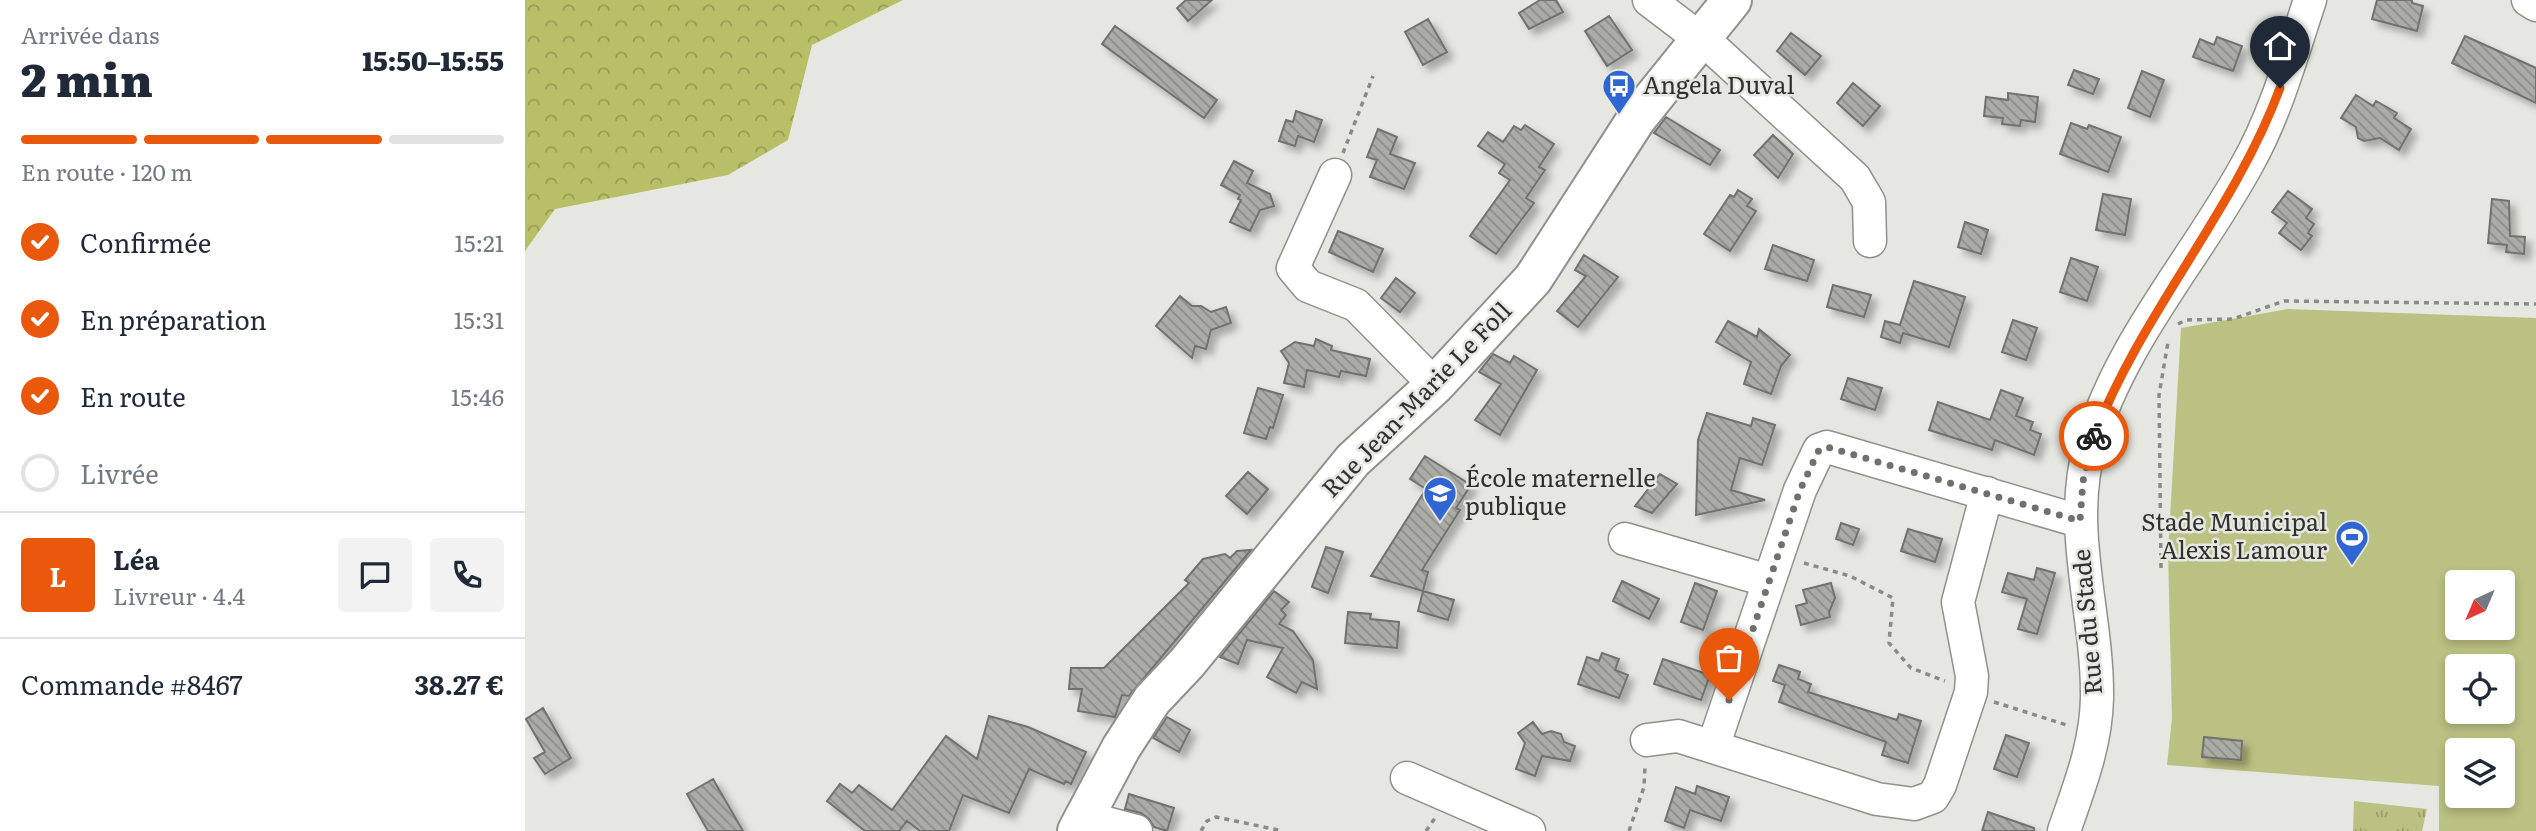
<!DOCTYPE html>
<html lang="fr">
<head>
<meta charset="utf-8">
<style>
  body { margin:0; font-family:Literata,serif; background:#f2f2f3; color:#1f2937; height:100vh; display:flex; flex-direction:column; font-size:26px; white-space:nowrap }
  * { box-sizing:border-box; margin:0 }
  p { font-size:23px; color:#747a83 }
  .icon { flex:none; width:38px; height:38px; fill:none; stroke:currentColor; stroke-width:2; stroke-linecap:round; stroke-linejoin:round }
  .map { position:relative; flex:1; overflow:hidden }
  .details { display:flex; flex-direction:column; background:#fff; width:525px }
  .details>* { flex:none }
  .needle { width:46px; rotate:224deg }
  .fabs { position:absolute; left:1920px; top:570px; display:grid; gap:14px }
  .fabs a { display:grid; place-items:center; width:70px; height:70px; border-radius:7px; background:#fff; box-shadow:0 4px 10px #0003; font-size:35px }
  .pin { position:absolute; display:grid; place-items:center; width:60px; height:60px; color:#fff; margin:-72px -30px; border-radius:50% 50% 50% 0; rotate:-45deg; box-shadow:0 0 7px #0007 }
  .pin .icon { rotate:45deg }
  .courier { position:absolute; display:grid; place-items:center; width:70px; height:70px; margin:-35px; border:5px solid #ea580c; border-radius:50%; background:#fff; color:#222; box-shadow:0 2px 9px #0007 }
  .overview em { font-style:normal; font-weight:800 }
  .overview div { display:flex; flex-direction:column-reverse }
  .overview { display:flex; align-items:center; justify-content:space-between; height:119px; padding:0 21px }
  h1 { font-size:46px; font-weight:800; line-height:52px }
  .bar { display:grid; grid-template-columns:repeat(4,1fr); gap:10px 7px; align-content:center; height:84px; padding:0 21px }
  .bar i { height:9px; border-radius:5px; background:#e0e1e3 }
  .bar .current { background:#ea580c }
  .bar p { grid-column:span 4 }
  .line { display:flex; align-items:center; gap:18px; padding:0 21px; border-top:2px solid #e0e1e3 }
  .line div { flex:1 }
  .round { display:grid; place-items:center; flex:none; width:74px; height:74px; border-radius:7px; background:#f2f2f3 }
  ol { padding:0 21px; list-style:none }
  li { display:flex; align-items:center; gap:21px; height:77px }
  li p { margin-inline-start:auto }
  li .icon { padding:7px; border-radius:50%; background:#ea580c; color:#fff; stroke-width:4 }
  li:last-child { color:#747a83 }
  li i { width:38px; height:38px; border:4px solid #e0e1e3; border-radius:50% }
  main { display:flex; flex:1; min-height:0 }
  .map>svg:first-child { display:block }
  .grass { fill:url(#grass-tufts) }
  .forest { fill:url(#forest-crowns) }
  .pitch { fill:#bbc182; fill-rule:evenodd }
  .building { fill:url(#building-back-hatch); stroke:#71726c; stroke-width:2; filter:url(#shadow) }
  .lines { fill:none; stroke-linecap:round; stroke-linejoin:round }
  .minor-casing { stroke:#90918c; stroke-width:35 }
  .major-casing { stroke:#90918c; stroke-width:42 }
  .path { stroke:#8a8b87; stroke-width:3.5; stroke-dasharray:5 5; stroke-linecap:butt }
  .minor { stroke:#fff; stroke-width:32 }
  .major { stroke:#fff; stroke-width:38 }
  .done { stroke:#70716d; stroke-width:7; stroke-dasharray:0 12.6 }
  .route { stroke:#ea580c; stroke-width:9 }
  .labels { text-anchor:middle; stroke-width:5; stroke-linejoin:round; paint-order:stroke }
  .poi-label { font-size:24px; fill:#30312e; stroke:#e6e7e1; text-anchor:start }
  .street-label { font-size:24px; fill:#30312e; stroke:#e6e7e1 }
</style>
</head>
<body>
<main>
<section class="details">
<div class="overview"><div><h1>2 min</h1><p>Arrivée dans</p></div><em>15:50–15:55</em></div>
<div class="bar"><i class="current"></i><i class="current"></i><i class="current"></i><i></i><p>En route · 120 m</p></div>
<ol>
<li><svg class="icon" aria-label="check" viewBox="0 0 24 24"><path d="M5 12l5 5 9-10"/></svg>Confirmée<p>15:21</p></li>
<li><svg class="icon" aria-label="check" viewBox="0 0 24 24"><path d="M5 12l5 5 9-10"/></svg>En préparation<p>15:31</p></li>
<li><svg class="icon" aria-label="check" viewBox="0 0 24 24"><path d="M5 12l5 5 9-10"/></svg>En route<p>15:46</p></li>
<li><i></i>Livrée</li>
</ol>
<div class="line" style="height:126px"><b class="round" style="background:#ea580c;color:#fff">L</b><div><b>Léa</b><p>Livreur · 4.4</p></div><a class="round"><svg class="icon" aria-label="chat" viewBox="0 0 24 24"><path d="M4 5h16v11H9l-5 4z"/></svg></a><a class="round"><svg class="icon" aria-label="phone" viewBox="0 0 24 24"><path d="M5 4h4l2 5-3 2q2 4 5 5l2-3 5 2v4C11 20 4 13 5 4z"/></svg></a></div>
<div class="line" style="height:91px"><div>Commande #8467</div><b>38.27 €</b></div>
</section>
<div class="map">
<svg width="2011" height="831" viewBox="0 0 2011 831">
  <defs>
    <pattern id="grass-tufts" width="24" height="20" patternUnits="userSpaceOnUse" patternTransform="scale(1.75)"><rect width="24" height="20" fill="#bbc182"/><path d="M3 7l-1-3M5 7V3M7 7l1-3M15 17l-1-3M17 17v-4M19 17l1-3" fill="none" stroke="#989d6b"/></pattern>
    <pattern id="forest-crowns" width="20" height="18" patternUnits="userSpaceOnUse" patternTransform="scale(1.75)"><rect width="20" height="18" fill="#b9bf66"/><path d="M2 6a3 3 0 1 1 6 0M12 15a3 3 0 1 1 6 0" fill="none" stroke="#979c54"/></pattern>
    <pattern id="building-back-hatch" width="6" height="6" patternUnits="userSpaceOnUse" patternTransform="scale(1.75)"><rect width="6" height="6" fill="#acaca7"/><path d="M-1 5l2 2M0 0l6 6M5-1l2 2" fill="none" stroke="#8c8d88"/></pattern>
    <filter id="shadow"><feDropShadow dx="6" dy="6" stdDeviation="3.5" flood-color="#0004"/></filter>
  </defs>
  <rect width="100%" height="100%" fill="#e6e7e1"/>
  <path class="grass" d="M1829,801L1902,809L1897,831H1828Z"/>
  <path class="forest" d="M0,0H378L287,45L263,140L203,175L30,209L0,251Z"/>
  <path class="pitch" d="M1763,309L2011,318V831H1914V786L1642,765L1647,718L1643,552L1656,328ZM1932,583H1978V628H1932ZM1932,667H1978V712H1932ZM1932,751H1978V796H1932Z"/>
  <path class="building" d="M661,0H687L663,21L652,8Z
    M1015,0H1031L1038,12L1004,29L994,13Z
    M1852,0H1887V3L1898,6L1892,31L1847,19Z
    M1084,16L1107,50L1082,66L1060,31Z
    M903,19L922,52L898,65L880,32Z
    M590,26L692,100L679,118L577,44Z
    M1266,33L1296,56L1280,75L1252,51Z
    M1940,36L2011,68V103L1927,63Z
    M1692,37L1717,46L1708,71L1668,57L1675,39L1689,45Z
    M1549,70L1574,79L1568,94L1543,85Z
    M1617,71L1639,80L1625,117L1603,108Z
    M1328,83L1355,106L1338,126L1312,103Z
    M1483,93L1513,97L1510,122L1496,120L1495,126L1477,124L1478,118L1459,116L1461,97L1483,100Z
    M1831,95L1848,106L1851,101L1872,113L1869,118L1886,129L1874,150L1855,138L1839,141L1833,138L1831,127L1816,118Z
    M771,111L797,120L789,142L773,136L770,146L754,141L761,120L768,122Z
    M1141,117L1195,150L1185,165L1129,133Z
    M1546,123L1562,129L1564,125L1596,137L1583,172L1535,154Z
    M1000,125L1029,144L1014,167L1020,170L1001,198L1009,203L971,254L945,236L985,180L974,173L980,164L953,146L963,132L978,142L989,126L996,130Z
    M853,129L872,137L865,154L890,163L879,189L845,177L852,160L842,157Z
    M1248,135L1268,154L1253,178L1229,155Z
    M709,161L728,171L722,183L745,194L749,206L735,210L725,231L705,222L716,200L713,199L715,195L696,185Z
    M1213,190L1227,199L1222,206L1231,211L1205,251L1179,234L1205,195L1209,197Z
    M1763,191L1787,209L1781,218L1789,224L1783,233L1787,236L1776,250L1754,233L1762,223L1747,212Z
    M1578,194L1606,199L1600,235L1571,230Z
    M1967,199L1984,201L1985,236L2000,237L1999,254L1981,252L1982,245L1963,243Z
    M1440,222L1463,230L1456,254L1433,247Z
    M813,231L858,249L848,272L804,252Z
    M1248,245L1289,260L1282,281L1240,269Z
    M1059,255L1093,277L1053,327L1032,311L1061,276L1050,270Z
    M1546,258L1573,267L1562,301L1535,292Z
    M871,278L890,293L875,312L856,298Z
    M1389,281L1440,297L1424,347L1378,333L1375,343L1356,337L1360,321L1375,325Z
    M1308,285L1346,295L1339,317L1302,307Z
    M655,296L667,306H676L686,312L701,307L706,323L686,330L681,349L670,346L667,358L631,326Z
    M1488,320L1512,328L1501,360L1477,352Z
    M1203,321L1232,337L1234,329L1265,355L1256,366L1246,394L1219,384L1226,362L1191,342Z
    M791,339L807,346L806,350L845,359L841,376L816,371L814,377L782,370L779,387L759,383L764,363L756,351L770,342L789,346Z
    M968,354L985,363L989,356L1012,370L975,435L950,420L976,384L954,372Z
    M1323,378L1357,388L1350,410L1316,399Z
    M733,388L758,395L748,428L745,427L741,439L719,433Z
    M1476,390L1498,398L1491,416L1508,422L1505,430L1516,434L1509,455L1470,440L1467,450L1404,430L1413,402L1465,420Z
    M1182,413L1226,426L1228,418L1250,425L1237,465L1215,458L1206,490L1240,500L1171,515L1173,440Z
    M900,456L946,485L931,508L935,510L897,570L903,572L898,591L846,576L901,489L885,479Z
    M723,472L743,489L722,514L701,496Z
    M1135,474L1152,484L1127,513L1110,506Z
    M1316,523L1334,529L1328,545L1311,539Z
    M1383,529L1417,539L1410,562L1376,551Z
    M801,547L818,552L803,593L787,587Z
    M726,550L604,696L597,695L590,717L553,711L557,689H544L546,668H579L664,583L660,580L678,559L700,554L705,558L712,551Z
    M1512,568L1530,573L1512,634L1493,629L1502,599L1477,592L1483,573L1509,580Z
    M1097,581L1134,599L1124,619L1088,601Z
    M1170,583L1192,591L1178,630L1156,622Z
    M1306,583L1310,598L1304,612L1305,617L1276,625L1271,606L1282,603L1278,590Z
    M749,591L764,602L756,610L761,615L754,624L768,631L788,660L792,689L777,682L771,693L742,677L758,648L722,640L713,664L695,657Z
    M898,591L929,600L923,620L893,611Z
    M823,612L846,614L845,619L874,622L872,648L820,643Z
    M1077,653L1094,659L1090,670L1103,675L1094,698L1053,684L1062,657L1074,661Z
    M1138,659L1185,675L1176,700L1129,684Z
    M1254,665L1275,672L1273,679L1286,684L1283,692L1372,720L1374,714L1396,721L1383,763L1357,755L1361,742L1254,702L1260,685L1248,681Z
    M18,708L46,758L20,774L9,758L20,752L1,719Z
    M464,716L503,727L561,752L546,784L541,781L539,784L504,769L484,813L438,795L424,831H395L382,821L374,831H340L302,801L315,784L327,793L334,785L367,810L421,736L452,759Z
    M642,717L665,730L654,752L628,738Z
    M1008,722L1017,734L1026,731L1036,734L1039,742L1050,746L1045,761L1017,756L1010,776L991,769L1000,743L993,733Z
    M1481,735L1504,743L1492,777L1469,769Z
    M1679,737L1717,741L1716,760L1677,757Z
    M188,779L218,831H183L162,794Z
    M1172,786L1204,797L1196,821L1165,810L1159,828L1140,821L1151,787L1170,794Z
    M604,794L649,808L642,831L629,827L624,819L616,813L600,809Z
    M1463,812L1509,828V831H1457Z"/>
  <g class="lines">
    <defs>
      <path id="minor" d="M1124,0L1191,51L1330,178L1344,202L1345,241
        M2003,0L2011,5
        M810,175L768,268L783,286L831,305L910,385
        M1100,539L1244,581
        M1122,740L1153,736L1188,747L1275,490L1294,450L1302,447L1554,521
        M1188,747L1352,799L1389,804L1408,797L1415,785L1446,692L1447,676L1433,602L1462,493
        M882,778L1004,831
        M558,817L611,831
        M1539,831C1554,787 1571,746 1572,698C1573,613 1541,530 1565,445C1595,341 1672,257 1723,163C1751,113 1767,54 1785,0"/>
      <path id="major" d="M552,831L596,748L627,700L662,663L828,460L910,385L1008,279L1112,118L1207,0"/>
    </defs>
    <use href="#minor" class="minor-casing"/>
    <use href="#major" class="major-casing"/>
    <path class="path" d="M818,153L848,76
      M1653,324L1661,320L1708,319L1759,301L2011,304
      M1279,563L1325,576L1368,598L1364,643L1386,668L1420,681
      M1636,568L1634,395L1643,342
      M1469,702L1545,726
      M676,831L682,821L691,817L758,831
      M901,831L910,818
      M1104,831L1119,787L1120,766"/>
    <use href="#minor" class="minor"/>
    <use href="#major" class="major"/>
  </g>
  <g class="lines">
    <path class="done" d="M1204,700L1275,490L1294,450L1302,447L1555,521L1558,481L1569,436"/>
    <path class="route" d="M1569,436C1617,312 1709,212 1755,88"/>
  </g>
  <defs>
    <symbol id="bus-pin" viewBox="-11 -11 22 30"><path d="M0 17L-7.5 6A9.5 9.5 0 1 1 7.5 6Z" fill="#3066d4" stroke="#e6e7e1"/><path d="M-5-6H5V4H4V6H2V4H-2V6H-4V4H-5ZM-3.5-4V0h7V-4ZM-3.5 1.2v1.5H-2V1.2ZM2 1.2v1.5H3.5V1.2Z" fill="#fff"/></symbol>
    <symbol id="school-pin" viewBox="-11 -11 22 30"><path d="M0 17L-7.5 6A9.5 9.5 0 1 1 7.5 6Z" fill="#3066d4" stroke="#e6e7e1"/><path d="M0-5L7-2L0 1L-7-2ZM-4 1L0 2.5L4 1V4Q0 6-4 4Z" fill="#fff"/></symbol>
    <symbol id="stadium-pin" viewBox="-11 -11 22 30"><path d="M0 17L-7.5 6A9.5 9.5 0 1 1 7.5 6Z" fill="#3066d4" stroke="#e6e7e1"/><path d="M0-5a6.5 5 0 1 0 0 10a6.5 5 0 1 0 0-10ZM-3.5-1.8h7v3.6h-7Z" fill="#fff"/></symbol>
  </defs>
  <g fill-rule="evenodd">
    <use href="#bus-pin" x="1075" y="67" width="38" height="52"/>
    <use href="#school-pin" x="896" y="474" width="38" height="52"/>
    <use href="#stadium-pin" x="1808" y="518" width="38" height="52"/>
  </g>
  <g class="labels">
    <g class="poi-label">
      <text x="1118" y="94">Angela Duval</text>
      <text x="940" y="487">École maternelle<tspan x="940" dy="28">publique</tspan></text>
      <text x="1802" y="531" text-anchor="end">Stade Municipal<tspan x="1802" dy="28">Alexis Lamour</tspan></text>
    </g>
    <g class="street-label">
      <text transform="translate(892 400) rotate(-46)" y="8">Rue Jean-Marie Le Foll</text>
      <text transform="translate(1563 622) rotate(-95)" y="8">Rue du Stade</text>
    </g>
  </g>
</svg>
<div class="fabs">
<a><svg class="needle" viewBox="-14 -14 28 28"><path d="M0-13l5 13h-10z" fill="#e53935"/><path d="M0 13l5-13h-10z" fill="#747a83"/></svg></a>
<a><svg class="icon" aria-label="locate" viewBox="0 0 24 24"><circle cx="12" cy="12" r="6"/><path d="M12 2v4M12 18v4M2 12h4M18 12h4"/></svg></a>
<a><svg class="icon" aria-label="layers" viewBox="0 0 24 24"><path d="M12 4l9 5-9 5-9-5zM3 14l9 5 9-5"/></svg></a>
</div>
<div class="pin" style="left:1204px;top:700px;background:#ea580c"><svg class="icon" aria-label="bag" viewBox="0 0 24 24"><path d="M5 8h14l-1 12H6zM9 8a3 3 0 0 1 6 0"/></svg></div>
<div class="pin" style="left:1755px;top:88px;background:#1f2937"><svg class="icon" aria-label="home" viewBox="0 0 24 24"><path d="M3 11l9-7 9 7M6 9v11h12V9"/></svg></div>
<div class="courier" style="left:1569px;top:436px"><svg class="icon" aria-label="bike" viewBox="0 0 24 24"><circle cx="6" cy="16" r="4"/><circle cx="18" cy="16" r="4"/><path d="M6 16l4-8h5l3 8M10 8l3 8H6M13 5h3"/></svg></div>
</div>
</main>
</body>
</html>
